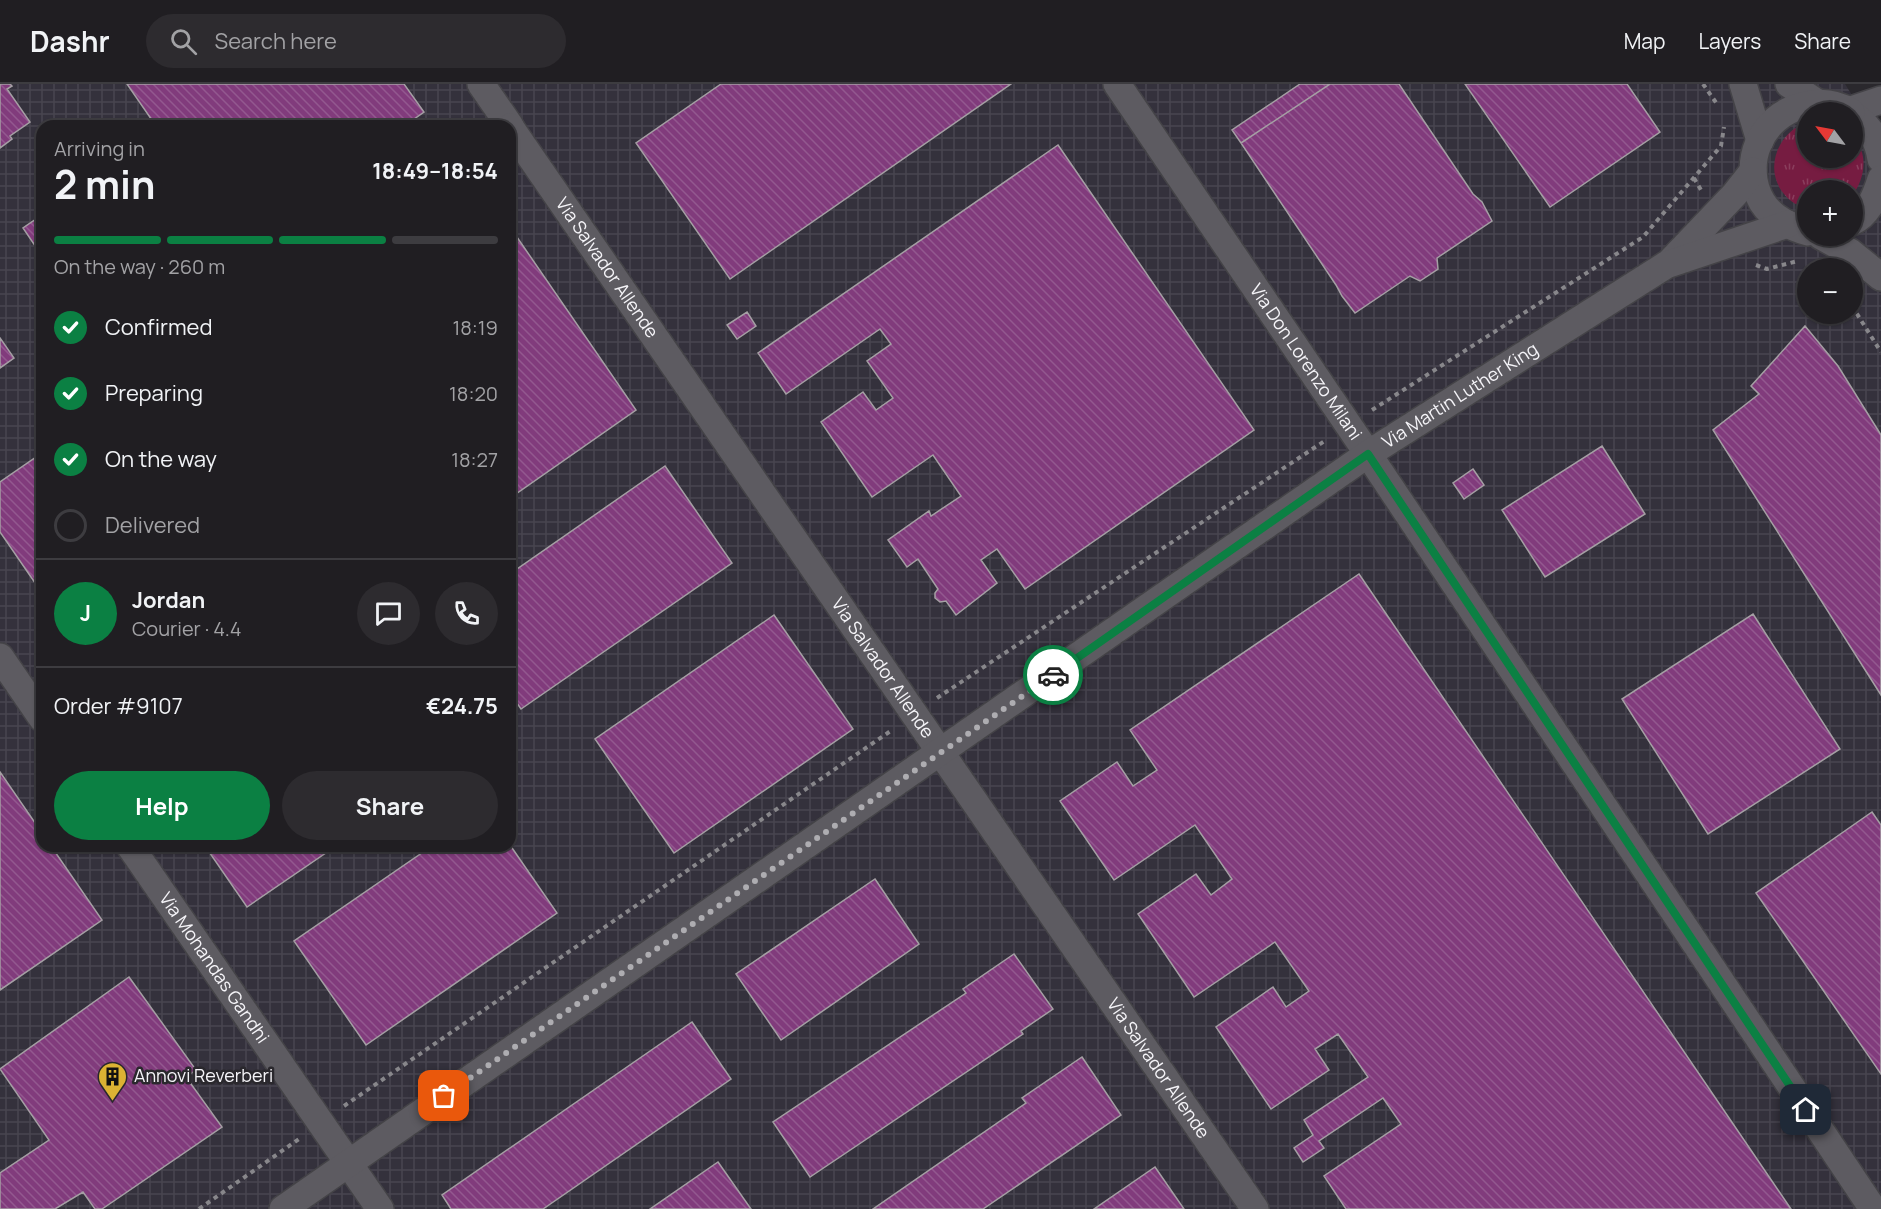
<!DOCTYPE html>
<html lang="en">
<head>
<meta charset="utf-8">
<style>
  body { margin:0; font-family:Manrope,sans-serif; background:#2d2b2f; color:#f1f3f6; height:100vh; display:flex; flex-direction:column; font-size:22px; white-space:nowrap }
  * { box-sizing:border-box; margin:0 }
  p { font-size:20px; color:#a2a2a5 }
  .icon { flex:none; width:33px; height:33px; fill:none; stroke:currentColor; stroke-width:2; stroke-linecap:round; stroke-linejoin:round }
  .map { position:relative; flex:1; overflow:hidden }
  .drawer { position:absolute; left:36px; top:36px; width:480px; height:732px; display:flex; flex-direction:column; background:#201e22; border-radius:18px; box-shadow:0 2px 4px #0004,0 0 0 2px #3d3c40 }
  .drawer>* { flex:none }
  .needle { width:39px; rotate:302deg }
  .buttons { position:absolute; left:1797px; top:18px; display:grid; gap:12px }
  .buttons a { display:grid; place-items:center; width:66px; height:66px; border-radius:50%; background:#201e22; box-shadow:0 2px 4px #0004,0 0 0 2px #3d3c40; font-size:30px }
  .pin { position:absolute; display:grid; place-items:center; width:51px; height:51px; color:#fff; margin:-26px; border-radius:12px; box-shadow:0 3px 9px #0006 }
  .courier { position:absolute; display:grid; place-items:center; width:60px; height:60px; margin:-30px; border:4px solid #0b8043; border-radius:50%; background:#fff; color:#222; box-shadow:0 2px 8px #0007 }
  .summary em { font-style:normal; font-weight:700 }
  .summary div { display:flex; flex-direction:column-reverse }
  .summary { display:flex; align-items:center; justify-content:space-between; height:102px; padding:0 18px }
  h1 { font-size:39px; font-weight:700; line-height:45px }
  .bar { display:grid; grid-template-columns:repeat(4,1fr); gap:9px 6px; align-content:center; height:72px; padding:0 18px }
  .bar i { height:8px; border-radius:4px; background:#3d3c40 }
  .bar .current { background:#0b8043 }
  .bar p { grid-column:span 4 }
  .line { display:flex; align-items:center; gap:15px; padding:0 18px; border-top:2px solid #3d3c40 }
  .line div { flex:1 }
  .round { display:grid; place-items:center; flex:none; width:63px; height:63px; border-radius:32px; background:#2d2b2f }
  ol { padding:0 18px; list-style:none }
  li { display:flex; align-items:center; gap:18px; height:66px }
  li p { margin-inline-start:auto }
  li .icon { padding:6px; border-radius:50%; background:#0b8043; color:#fff; stroke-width:4 }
  li:last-child { color:#a2a2a5 }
  li i { width:33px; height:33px; border:3px solid #3d3c40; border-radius:50% }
  .button { display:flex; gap:12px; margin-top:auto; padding:12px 18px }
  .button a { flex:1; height:69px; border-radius:36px; background:#0b8043; color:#fff; font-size:24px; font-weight:700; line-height:69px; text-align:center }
  .button a+a { background:#2d2b2f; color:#f1f3f6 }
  header { display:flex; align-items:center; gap:36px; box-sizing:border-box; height:84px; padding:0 30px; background:#201e22; border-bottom:2px solid #3d3c40 }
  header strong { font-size:28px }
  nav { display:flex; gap:33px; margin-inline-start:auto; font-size:21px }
  .search { width:420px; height:54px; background:#2d2b2f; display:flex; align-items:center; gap:15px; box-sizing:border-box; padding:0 21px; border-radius:33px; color:#a2a2a5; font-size:22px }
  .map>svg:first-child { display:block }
  .industrial { fill:url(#industrial-grid); fill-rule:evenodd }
  .grass { fill:url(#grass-tufts) }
  .building { fill:url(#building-back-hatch); stroke:#a59fa4; stroke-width:1.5 }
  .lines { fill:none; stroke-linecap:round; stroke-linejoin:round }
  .minor-casing { stroke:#444347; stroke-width:30 }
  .path { stroke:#88878b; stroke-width:4; stroke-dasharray:4.5 4.5; stroke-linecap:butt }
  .minor { stroke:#5d5b61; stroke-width:27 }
  .done { stroke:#aeadb1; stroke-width:6; stroke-dasharray:0 10.8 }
  .route { stroke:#0b8043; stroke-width:8 }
  .labels { text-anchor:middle; stroke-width:5; stroke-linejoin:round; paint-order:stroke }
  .street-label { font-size:18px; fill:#f5f4f8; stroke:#2a282d }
  .poi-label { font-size:18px; fill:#f5f4f8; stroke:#2a282d; text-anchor:start }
</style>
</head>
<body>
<header>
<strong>Dashr</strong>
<div class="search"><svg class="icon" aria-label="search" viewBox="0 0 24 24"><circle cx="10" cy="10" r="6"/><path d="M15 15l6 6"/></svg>Search here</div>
<nav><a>Map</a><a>Layers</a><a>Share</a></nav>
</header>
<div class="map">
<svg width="1881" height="1125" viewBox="0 0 1881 1125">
  <defs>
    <pattern id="industrial-grid" width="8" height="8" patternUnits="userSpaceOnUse" patternTransform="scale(1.5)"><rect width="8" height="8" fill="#34313c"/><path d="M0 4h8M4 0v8" fill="none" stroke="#48454f"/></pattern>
    <pattern id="grass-tufts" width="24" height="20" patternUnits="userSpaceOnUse" patternTransform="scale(1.5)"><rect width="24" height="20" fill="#761c41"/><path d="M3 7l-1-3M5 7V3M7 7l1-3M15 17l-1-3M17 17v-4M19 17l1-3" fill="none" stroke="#8a3e5d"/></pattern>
    <pattern id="building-back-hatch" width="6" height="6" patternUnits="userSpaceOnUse" patternTransform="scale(1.5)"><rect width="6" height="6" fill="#813b7c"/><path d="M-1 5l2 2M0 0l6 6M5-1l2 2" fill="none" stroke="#93588f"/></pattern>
  </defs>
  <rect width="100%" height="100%" fill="#2a282d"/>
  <path class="industrial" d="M0,0H1845L1881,58V1125H0ZM1808,28H1852V74H1808ZM42,42H510V762H42ZM1808,106H1852V152H1808ZM1808,184H1852V230H1808Z"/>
  <path class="grass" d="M1807,38L1808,74H1852L1853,53C1869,70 1865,93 1853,111L1852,106H1808L1807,125C1799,122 1790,118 1784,110C1763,85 1778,48 1807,38Z"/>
  <path class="building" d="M0,0H10L12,2L7,5L30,38L10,52L12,55L0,64Z
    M127,0H404L424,28L404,42H156Z
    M721,0H1011L730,195L636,59Z
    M1300,0H1330L1241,59L1232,46Z
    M1330,0H1399L1473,110L1482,118L1492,137L1437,174L1438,185L1420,197L1410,192L1355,229L1342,212L1336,201L1241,59Z
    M1465,0H1627L1660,48L1550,123Z
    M1058,61L1254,346L1025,505L997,465L981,476L997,499L956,531L946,517L940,518L935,514V509L938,505L918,475L907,483L888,456L929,427L931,432L961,412L933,371L872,413L821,338L863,308L876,326L893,314L867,277L891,260L880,245L786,310L758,269Z
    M42,131V172L23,144Z
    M510,143L636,326L510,414Z
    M747,228L756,242L737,255L727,241Z
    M1805,242L1838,282L1881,351V611L1713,346L1759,310L1751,302Z
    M0,254L14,274L0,284Z
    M1602,362L1645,430L1545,493L1502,426Z
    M42,369V509L0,448V398Z
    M665,382L732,479L521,625L510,609V490Z
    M1473,385L1484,401L1464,415L1453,399Z
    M1359,490L1791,1125H1346L1324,1092L1401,1040L1383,1014L1319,1057L1324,1064L1303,1078L1294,1064L1313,1051L1304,1036L1368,993L1338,950L1315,965L1329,986L1271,1025L1216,943L1273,903L1286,923L1309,907L1275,858L1194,913L1138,830L1196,790L1211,811L1232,795L1195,741L1114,796L1060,717L1117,678L1133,702L1157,686L1130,646Z
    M1753,530L1840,665L1708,750L1622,615Z
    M774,531L853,645L674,769L595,655Z
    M0,688L42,749V762H51L102,836L0,906Z
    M1872,728L1881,741V990L1756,809Z
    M510,761L557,829L366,961L294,857L432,762Z
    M205,762H336L247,823Z
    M875,795L919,860L781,956L736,890Z
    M1014,870L1053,925L1021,947L1023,950L810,1093L773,1038L966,909L963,905Z
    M129,893L196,986L186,993L222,1043L102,1125H95L83,1108L55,1125H0V1089L49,1056L0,985Z
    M692,938L731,995L543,1125H451L442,1111Z
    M1082,973L1121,1031L983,1125H873L1026,1019L1022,1014Z
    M718,1078L751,1125H650Z
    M1155,1083L1184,1125H1094Z"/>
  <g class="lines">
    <defs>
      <g id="minor">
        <path d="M481,0L510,42"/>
        <path id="s1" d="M1117,0L1368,370L1873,1125"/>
        <path d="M1743,0L1760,57"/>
        <path d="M1789,0L1816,18"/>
        <path d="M1848,27L1881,16"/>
        <path d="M1852,30C1869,41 1878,55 1881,75"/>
        <path id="s2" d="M510,43L1255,1125"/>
        <path d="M1852,138C1869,130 1876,111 1881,95"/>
        <path d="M1808,148C1790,143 1772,134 1762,118C1740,80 1761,32 1802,22C1819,17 1836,19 1851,28"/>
        <path d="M1821,152L1850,168L1881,193"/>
        <path d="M1671,177L1735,110L1753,87"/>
        <path d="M0,573L42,634"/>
        <path id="s3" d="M130,762L380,1125"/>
        <path id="s4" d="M283,1125L1368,370L1666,181L1788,140"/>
      </g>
    </defs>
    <use href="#minor" class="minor-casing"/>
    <path class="path" d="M1703,0L1717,20
      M1694,94L1701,106
      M1756,181L1767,185L1798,177
      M1852,222L1881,268
      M1372,326L1643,153L1721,62L1724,43
      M937,614L1326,356
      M344,1022L892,646
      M199,1125L299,1055"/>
    <use href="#minor" class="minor"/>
  </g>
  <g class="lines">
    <path class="done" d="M444,1012L1053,591"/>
    <path class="route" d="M1053,591L1368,370L1806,1026"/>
  </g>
  <defs>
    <symbol id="building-pin" viewBox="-11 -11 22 30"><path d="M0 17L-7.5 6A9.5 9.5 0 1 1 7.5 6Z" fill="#dcb233" stroke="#2a282d"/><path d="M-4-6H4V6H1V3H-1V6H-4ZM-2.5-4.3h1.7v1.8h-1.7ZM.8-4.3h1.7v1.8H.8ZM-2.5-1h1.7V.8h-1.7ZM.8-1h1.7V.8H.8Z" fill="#111"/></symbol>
  </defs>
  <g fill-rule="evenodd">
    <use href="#building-pin" x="96" y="976" width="33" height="45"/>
  </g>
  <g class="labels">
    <g class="street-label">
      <text dy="6" stroke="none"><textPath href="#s2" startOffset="171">Via Salvador Allende</textPath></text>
      <text dy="6" stroke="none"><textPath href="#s1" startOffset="336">Via Don Lorenzo Milani</textPath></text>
      <text dy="6" stroke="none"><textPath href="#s4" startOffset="1431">Via Martin Luther King</textPath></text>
      <text dy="6" stroke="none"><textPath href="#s2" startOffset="657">Via Salvador Allende</textPath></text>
      <text dy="6" stroke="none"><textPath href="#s3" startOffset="148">Via Mohandas Gandhi</textPath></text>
      <text dy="6" stroke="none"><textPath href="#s2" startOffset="1143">Via Salvador Allende</textPath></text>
    </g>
    <g class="poi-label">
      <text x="134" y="998">Annovi Reverberi</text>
    </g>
  </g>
</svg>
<div class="buttons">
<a><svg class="needle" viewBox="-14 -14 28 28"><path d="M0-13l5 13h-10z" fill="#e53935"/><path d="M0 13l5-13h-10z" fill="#a2a2a5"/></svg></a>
<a>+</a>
<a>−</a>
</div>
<div class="pin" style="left:444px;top:1012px;background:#ea580c"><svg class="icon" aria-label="bag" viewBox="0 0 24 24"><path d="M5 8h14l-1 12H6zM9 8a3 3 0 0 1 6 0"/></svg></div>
<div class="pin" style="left:1806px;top:1026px;background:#1f2937"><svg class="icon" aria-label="home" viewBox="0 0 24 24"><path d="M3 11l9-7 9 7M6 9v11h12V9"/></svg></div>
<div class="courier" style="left:1053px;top:591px"><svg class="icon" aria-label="car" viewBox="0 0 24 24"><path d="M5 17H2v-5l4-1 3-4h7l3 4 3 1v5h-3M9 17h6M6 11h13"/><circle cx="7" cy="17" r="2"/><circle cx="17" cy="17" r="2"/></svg></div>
<section class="drawer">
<div class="summary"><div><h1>2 min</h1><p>Arriving in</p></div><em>18:49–18:54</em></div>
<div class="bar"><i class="current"></i><i class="current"></i><i class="current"></i><i></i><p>On the way · 260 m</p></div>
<ol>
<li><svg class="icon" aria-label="check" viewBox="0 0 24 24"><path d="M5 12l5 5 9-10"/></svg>Confirmed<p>18:19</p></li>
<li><svg class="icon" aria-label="check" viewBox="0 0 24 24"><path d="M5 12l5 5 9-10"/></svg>Preparing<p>18:20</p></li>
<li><svg class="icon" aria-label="check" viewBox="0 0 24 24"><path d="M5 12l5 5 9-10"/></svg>On the way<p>18:27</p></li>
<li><i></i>Delivered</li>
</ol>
<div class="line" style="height:108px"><b class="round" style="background:#0b8043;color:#fff">J</b><div><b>Jordan</b><p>Courier · 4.4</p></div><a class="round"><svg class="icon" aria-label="chat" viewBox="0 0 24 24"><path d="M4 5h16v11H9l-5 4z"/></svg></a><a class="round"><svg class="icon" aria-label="phone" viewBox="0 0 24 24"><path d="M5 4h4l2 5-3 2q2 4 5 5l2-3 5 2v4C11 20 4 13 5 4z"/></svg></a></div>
<div class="line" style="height:78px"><div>Order #9107</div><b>€24.75</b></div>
<div class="button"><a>Help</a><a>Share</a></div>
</section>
</div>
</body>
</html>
